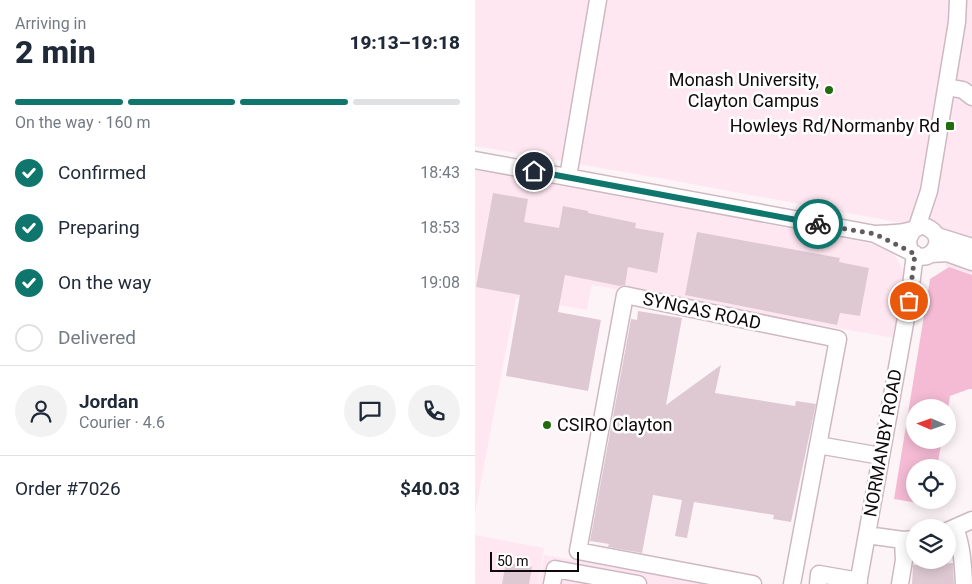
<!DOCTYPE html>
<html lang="en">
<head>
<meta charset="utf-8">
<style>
  body { margin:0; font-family:Roboto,sans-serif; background:#f2f2f3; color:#1f2937; height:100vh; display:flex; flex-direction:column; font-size:19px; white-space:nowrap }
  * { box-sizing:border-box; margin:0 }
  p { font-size:16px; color:#747a83 }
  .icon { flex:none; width:28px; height:28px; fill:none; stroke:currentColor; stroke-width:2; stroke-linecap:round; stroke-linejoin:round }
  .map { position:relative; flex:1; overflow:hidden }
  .panel { display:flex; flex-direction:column; background:#fff; width:475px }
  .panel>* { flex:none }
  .needle { width:32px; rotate:272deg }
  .controls { position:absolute; left:431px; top:399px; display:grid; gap:10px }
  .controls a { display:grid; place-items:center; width:50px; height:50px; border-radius:50%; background:#fff; box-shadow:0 2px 12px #0003; font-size:25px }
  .scale { position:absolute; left:15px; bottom:12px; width:89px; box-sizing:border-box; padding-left:5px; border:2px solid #10090c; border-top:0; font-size:14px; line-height:18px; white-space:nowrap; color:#10090c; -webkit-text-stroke:4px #fff; paint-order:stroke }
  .pin { position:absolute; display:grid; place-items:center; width:42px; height:42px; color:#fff; margin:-21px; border:2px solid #fff; border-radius:50%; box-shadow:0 1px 5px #0007 }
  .courier { position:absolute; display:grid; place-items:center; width:50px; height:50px; margin:-25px; border:4px solid #0f766e; border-radius:50%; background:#fff; color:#222; box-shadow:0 1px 6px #0007 }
  .headline em { font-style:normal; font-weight:800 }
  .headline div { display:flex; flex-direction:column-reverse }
  .headline { display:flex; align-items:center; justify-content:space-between; height:85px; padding:0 15px }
  h1 { font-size:32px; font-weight:800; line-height:38px }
  .bar { display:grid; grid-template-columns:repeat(4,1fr); gap:8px 5px; align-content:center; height:60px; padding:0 15px }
  .bar i { height:6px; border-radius:4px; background:#e0e1e3 }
  .bar .selected { background:#0f766e }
  .bar p { grid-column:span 4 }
  .line { display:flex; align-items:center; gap:12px; padding:0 15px; border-top:1px solid #e0e1e3 }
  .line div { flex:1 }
  .round { display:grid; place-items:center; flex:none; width:52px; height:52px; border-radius:26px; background:#f2f2f3 }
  ol { padding:0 15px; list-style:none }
  li { display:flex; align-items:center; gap:15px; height:55px }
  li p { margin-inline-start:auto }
  li .icon { padding:5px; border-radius:50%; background:#0f766e; color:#fff; stroke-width:4 }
  li:last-child { color:#747a83 }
  li i { width:28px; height:28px; border:2px solid #e0e1e3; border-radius:50% }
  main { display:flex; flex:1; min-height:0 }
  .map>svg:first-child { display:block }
  .built { fill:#ffe7f1 }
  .green { fill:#f5bbd5 }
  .building { fill:#dec9d2 }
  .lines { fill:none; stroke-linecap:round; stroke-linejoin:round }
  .minor-casing { stroke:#ceb9c2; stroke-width:19 }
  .minor { stroke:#fff; stroke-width:16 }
  .done { stroke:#635b5f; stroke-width:5; stroke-dasharray:0 9 }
  .route { stroke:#0f766e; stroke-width:6 }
  .poi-dot { fill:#216c0c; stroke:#fff; stroke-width:2 }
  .labels { text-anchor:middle; stroke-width:5; stroke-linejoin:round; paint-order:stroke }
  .poi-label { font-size:18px; fill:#10090c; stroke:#fff; text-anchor:end }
  .street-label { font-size:18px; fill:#10090c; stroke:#fff }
</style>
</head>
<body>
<main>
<section class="panel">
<div class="headline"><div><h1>2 min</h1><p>Arriving in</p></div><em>19:13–19:18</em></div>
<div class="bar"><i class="selected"></i><i class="selected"></i><i class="selected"></i><i></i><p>On the way · 160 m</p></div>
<ol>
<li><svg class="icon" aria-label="check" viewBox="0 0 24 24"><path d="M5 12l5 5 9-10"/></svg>Confirmed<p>18:43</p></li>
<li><svg class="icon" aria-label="check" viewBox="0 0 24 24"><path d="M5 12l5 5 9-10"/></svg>Preparing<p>18:53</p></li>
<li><svg class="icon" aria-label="check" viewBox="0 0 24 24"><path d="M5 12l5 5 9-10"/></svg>On the way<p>19:08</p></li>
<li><i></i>Delivered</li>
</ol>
<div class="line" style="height:90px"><a class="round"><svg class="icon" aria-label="person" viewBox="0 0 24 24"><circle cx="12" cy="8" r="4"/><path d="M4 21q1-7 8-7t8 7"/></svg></a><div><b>Jordan</b><p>Courier · 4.6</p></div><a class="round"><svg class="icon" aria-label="chat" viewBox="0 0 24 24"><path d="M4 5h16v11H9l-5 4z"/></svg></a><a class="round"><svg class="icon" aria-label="phone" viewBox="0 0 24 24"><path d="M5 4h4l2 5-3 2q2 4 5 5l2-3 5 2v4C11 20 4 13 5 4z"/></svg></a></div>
<div class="line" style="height:65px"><div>Order #7026</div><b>$40.03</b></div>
</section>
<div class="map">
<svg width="497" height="584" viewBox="0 0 497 584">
  <rect width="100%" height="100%" fill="#fdf4f8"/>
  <path class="built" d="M0,0H497V274L470,266L475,232L195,180L0,146Z
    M0,170L415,247L432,277L419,338L117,285L112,310L41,298L0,513Z
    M0,535L69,548L63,584H0Z
    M69,555L245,584H64Z"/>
  <path class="green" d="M474,267L497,275V389H494L475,396L473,409L472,408H440V440H467L462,467L440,468V500H456L455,505L419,499L455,279Z"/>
  <path class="building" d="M18,193L53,199L49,222L84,228L88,206L113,211V213L161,223L160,228L189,233L182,273L153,267L150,285L145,286L90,275L83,312L126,320L113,391L31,376L45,295L1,287Z
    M222,232L365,258L364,262L394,268L385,316L365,313L362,325L210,295Z
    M163,311L207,318L191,405L246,365L240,393L320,406L321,401L341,404L316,522L298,519L299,515L219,502L212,538L200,536L207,500L178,495L167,553L133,547L134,544L115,541L156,319L162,320Z
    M31,562L57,567L54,584H27Z
    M478,563L479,584H437L438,565Z"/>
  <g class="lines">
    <defs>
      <path id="minor" d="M472,87L488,90L497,97
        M0,160L400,234L438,253
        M93,177L123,0
        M442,227L454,191L482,22L483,0
        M402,234C413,233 426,234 437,230C441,229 444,226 448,226C449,226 454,228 455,229C474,240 452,271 434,249L433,239L438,230
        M462,236L497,247
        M456,254L472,253L497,262
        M343,445L406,456
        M480,528C487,546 488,564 489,584
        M472,531L497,520
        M392,535L428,540L440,539
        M77,584L80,569L163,584
        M278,584L103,551L150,295L363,339L317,584
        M343,584L344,574L384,581
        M383,584L434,301L440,254
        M425,584L429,560L428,540"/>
    </defs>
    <use href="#minor" class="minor-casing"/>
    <use href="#minor" class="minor"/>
  </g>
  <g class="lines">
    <path class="done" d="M343,224L400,234L440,254L434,301"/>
    <path class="route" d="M59,171L343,224"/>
  </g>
  <g class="poi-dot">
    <circle cx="354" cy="90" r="5"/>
    <rect x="470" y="121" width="10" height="10" rx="2.5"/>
    <circle cx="72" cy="425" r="5"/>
  </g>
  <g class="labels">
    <g class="poi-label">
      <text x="344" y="86">Monash University,<tspan x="344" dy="21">Clayton Campus</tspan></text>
      <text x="465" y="132">Howleys Rd/Normanby Rd</text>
      <text x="82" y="431" text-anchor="start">CSIRO Clayton</text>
    </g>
    <g class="street-label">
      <text transform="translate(227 311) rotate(12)" y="6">SYNGAS ROAD</text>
      <text transform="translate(408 443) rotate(-80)" y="6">NORMANBY ROAD</text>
    </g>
  </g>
</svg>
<div class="controls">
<a><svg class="needle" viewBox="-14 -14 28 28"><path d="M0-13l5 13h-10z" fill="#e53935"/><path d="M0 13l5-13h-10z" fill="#747a83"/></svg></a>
<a><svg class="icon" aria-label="locate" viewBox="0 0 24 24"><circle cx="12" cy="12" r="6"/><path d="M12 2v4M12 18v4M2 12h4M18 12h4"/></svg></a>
<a><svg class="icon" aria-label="layers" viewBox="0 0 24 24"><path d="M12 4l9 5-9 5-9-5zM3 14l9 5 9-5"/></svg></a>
</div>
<div class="scale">50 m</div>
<div class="pin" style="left:434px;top:301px;background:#ea580c"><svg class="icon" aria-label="bag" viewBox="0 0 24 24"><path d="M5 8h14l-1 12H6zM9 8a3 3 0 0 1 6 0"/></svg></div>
<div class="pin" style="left:59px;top:171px;background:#1f2937"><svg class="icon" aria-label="home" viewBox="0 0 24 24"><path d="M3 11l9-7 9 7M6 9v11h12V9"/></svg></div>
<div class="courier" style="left:343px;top:224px"><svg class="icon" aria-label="bike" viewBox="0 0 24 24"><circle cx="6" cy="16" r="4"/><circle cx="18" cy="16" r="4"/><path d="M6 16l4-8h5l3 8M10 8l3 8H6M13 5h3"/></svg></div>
</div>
</main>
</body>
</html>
